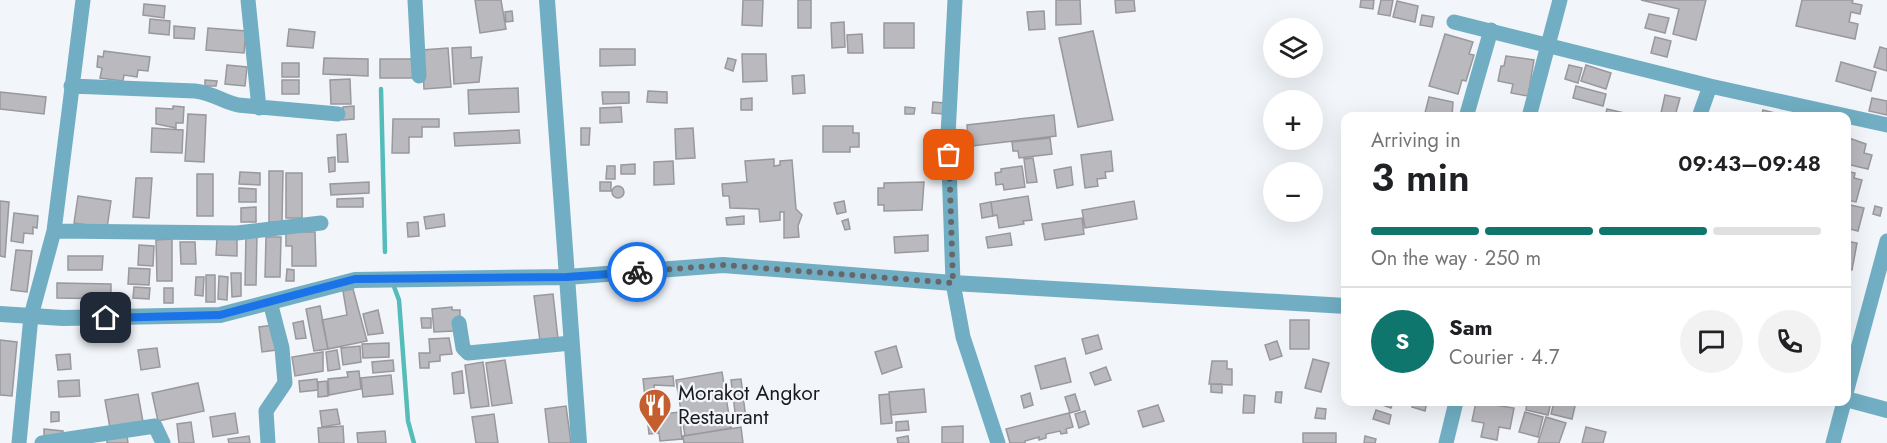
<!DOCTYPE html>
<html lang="en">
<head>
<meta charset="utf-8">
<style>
  body { margin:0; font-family:Jost,sans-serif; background:#f2f2f2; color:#202124; height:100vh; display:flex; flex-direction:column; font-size:22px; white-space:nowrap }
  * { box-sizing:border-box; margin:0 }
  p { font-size:20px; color:#757577 }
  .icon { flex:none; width:33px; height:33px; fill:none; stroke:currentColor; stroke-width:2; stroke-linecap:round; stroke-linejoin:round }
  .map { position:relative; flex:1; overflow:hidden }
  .panel { position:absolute; left:1341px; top:112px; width:510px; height:294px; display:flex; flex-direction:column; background:#fff; border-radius:12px; box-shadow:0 6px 24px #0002 }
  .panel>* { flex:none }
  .buttons { position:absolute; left:1263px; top:18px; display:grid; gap:12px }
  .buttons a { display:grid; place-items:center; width:60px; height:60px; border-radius:50%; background:#fff; box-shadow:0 6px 24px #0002; font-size:30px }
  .pin { position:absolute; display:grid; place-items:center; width:51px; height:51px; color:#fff; margin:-26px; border-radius:12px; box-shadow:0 3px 9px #0006 }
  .courier { position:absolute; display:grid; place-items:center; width:60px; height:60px; margin:-30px; border:4px solid #1a73e8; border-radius:50%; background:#fff; color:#222; box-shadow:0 2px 8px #0007 }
  .head em { font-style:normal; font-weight:600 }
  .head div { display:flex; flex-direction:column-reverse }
  .head { display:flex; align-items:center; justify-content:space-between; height:102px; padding:0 30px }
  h1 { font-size:39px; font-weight:600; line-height:45px }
  .bar { display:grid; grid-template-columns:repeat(4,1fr); gap:9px 6px; align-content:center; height:72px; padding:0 30px }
  .bar i { height:8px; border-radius:4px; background:#e0e0e0 }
  .bar .current { background:#0f766e }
  .bar p { grid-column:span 4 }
  .line { display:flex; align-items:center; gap:15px; padding:0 30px; border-top:2px solid #e0e0e0 }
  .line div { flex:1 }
  .round { display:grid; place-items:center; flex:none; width:63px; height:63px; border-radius:32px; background:#f2f2f2 }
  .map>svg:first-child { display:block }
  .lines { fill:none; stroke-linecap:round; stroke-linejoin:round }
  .stream { stroke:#55bcb9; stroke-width:4.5 }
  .building { fill:#b9b9be; stroke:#98989d; stroke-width:1.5 }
  .minor { stroke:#71aec3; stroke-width:15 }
  .tertiary { stroke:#71aec3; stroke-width:16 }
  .done { stroke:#66676a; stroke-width:6; stroke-dasharray:0 10.8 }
  .route { stroke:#1a73e8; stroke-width:8 }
  .labels { text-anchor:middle; stroke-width:4.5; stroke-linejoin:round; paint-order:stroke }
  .poi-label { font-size:21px; fill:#1a1b1d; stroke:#f2f5f9; text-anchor:start }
</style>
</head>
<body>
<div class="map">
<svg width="1887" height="443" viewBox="0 0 1887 443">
  <rect width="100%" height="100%" fill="#f2f5f9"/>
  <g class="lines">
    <path class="stream" d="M381,89L385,252
      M393,284L399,300L408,421L414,443"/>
  </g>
  <path class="building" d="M475,0H501L506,29L480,33Z
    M743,0H763L762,26L742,25Z
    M798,0H811V28H798Z
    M1056,0H1080L1081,24L1056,25Z
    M1115,0H1134L1135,11L1116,13Z
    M1361,0H1374L1373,9L1360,7Z
    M1381,0H1393L1390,16L1378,14Z
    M1641,0H1706L1696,40L1673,34L1679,9Z
    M1802,0H1853L1852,3L1862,5L1860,14L1851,12L1849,22L1858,24L1855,39L1796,26Z
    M1397,1L1418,6L1415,22L1393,17Z
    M144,4L165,6L164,18L143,15Z
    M512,11L513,21L506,22L505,12Z
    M1044,11L1045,29L1029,30L1027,12Z
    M1649,14L1669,18L1665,33L1645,28Z
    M1422,15L1434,17L1432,27L1420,25Z
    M150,19L170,21L169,35L149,33Z
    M844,22L845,47L832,48L831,23Z
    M884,23H914V48H884Z
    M174,26L195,28L194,39L174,38Z
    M208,28L246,31L244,53L206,50Z
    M289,29L315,32L313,48L287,46Z
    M1093,31L1113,120L1078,127L1059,38Z
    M862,34L863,53H848L847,35Z
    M1445,34L1473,42L1469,54L1474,55L1466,81L1462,80L1458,94L1429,86Z
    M1655,37L1671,41L1667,57L1651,53Z
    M471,47V58L482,57L479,82L454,84L452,48Z
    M1880,47L1887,49V71L1874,67Z
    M448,48L451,87L424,89L422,50Z
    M600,49H635V65L600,66Z
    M104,51L150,57L148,71L138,70L137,77L124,75L123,81L100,78L102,68L97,67L98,56L103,57Z
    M742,54H766L767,81L743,82Z
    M1506,56L1534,60L1528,96L1511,93L1513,84L1498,81L1501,66H1504Z
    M324,58L368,59V76L323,74Z
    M728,58L736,60L733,71L725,68Z
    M380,59H414V78H380Z
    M1841,62L1876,72L1871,91L1836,81Z
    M282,63H299V77H282Z
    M227,65L247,67L245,86L225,84Z
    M1569,65L1582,68L1578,83L1565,79Z
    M1586,65L1611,73L1606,89L1581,81Z
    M804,75L805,93L793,94L792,76Z
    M350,79L351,104H331L330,80Z
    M205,80L217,81L216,86H205Z
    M282,80H299V94H282Z
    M1576,86L1606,94L1603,106L1573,98Z
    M518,88L519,112L469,114L468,90Z
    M648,91L667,92V103L647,102Z
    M0,92L46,97L44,114L0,109Z
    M602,92H629V103L603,104Z
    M1665,95L1680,98L1675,116L1661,113Z
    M1429,97L1453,102L1452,117H1424Z
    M752,98V110H741V99Z
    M1872,98L1887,101V115L1869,111Z
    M933,102L945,103L944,114L932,113Z
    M173,106L184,107L183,123H176V128L156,124V108L173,109Z
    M354,106V119L343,120V107Z
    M621,107L622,122L600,123V108Z
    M905,107L915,108L914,114H905Z
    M1607,109L1629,114L1628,117H1605Z
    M1763,110L1783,115V117H1761Z
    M188,114L206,115L204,162L185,161Z
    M1054,115L1056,136L972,146V139H968L967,125Z
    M393,119H439V127H422V137H409V153H392Z
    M823,126H853V133H859V147H850V152H823Z
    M152,128L183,130L182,153L151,152Z
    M581,128H590L589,145H581Z
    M693,128L695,158L676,159L675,129Z
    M519,130L520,143L455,146L454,133Z
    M346,134L348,162H338L337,135Z
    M1846,137L1866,144L1864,153L1872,155L1868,169L1846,164Z
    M1050,138L1052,154L1019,158L1018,151H1013L1012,142Z
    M1111,151L1113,171L1105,172L1106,178L1097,179L1098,186L1085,188L1081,155Z
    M335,157V171L329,172L328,158Z
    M1033,158L1037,182L1027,183L1024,159Z
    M774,159V166L780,165V161L792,160L796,209L802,215L798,226L799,237L784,238V212H780V220L760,222L759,209L730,208L729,196H723L722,184L747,182L745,161Z
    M673,161L674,184L654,185V162Z
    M635,164V174H621V165Z
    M607,166H615V179H606Z
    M1022,166L1025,187L1004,190L1003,184L996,185L995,173L1001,172V169Z
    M1071,167L1073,185L1057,188L1054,170Z
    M269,171H283L282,222H269Z
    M1846,171L1855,173L1854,178L1862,180L1856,202L1846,200Z
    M240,172L260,173V185L239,184Z
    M286,173H302V218H286Z
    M197,174H213V216H197Z
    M136,178H152L149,218L133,217Z
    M369,182V193L331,195L330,184Z
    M600,182H611V191H600Z
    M924,182L922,210L884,211V205H878V188H884V183Z
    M612 192a6 6 0 1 1 12 0a6 6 0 1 1-12 0Z
    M239,188L256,189V202H239Z
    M78,196L111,201L107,228L74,223Z
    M1028,196L1032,220L1023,221L1024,224L999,228L997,215L993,216L991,202Z
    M363,198V207H337V199Z
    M0,201L9,202L5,257L0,256Z
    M844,201L846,212L837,214L834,203Z
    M1134,201L1137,219L1085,228L1082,210Z
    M991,202L993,216L982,218L980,204Z
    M1846,204L1864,208L1858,231L1846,228Z
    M1875,206L1882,208L1880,216L1873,214Z
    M256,207V222H241V208Z
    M14,213L38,216L37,228L33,227V234L24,233L23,243L11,241Z
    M444,214L445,226L426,229L424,217Z
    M744,216V224L727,225L726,218Z
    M1082,218L1084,234L1045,240L1042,224Z
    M848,219L850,229L845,230L842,221Z
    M418,222L419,236L408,237L407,223Z
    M286,232H315L316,266H292V246H286Z
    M1010,233L1012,245L988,248L986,237Z
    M246,234H257L256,285H245Z
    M928,235V251L895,253L894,237Z
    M266,237H281L280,277H265Z
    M217,238L237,239V256L216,255Z
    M172,239V281H157L156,240Z
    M1846,241L1857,243L1852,270L1846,269Z
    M180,242H195L196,264H181Z
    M139,245L154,246L153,266L138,265Z
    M16,250L32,251L27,292L11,290Z
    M68,256H103L102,270H68Z
    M129,268L150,269L149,285L128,284Z
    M287,269L294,270V281H286Z
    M231,273H241V296L232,297Z
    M206,275H215V302H206Z
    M219,276L228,277L227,300L218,299Z
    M196,277H204L203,296L195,295Z
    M57,283L111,284V299L57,298Z
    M134,287L150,288L149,299L133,298Z
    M164,288H173V303H164Z
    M353,289L367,341L328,349L322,320L347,315L343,291Z
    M553,294L558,339L540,341L534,296Z
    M320,306L328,349L314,351L306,309Z
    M452,307V310H460V319L454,331L434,332L432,309Z
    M378,310L383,333L368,335L363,314Z
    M421,318H431V328H422Z
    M1290,320H1309V349H1290Z
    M303,321L306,338L296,339L293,323Z
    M273,325L276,350L262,352L259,327Z
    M1098,335L1102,349L1086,354L1082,339Z
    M449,338L452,354L440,355V361L429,362V368H420L419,353H430L429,339Z
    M0,340L17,342L12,396L0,395Z
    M1277,341L1282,356L1270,360L1265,345Z
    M389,343V357L363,358L362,344Z
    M360,346L361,362L343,365L341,348Z
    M896,346L902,367L882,374L875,352Z
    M157,348L160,367L141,370L138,350Z
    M337,350L340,369L328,371L326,352Z
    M323,352V371L295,376L292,357Z
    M70,354L71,369L58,370L56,355Z
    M1065,358L1071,382L1041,389L1035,366Z
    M1313,359L1329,363L1321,392L1305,388Z
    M393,360L394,371L373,373L372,362Z
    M505,360L512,403L492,406L486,363Z
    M1212,361H1227V369H1232V385L1209,384Z
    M483,362L489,406L471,408L465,365Z
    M1106,367L1111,380L1095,385L1090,373Z
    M359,371L361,389L329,395L328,379L348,377L347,372Z
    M462,371L464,393L454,394L452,373Z
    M722,372L731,428L685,436L676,380Z
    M391,375L393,394L363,397L361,378Z
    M673,376L674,386L654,385L659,433L649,434L643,379Z
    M317,379L318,390L300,392L299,381Z
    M741,379L746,419L736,420L731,380Z
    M79,380L80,396L59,397L58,381Z
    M327,381L328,396L318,397V382Z
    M198,383L204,411L158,421L152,393Z
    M1211,384H1222V393L1211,392Z
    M924,389L926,412L891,415L889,392Z
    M1276,392H1282L1281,403L1275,402Z
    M1030,393L1033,405L1024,408L1021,396Z
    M138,394L143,422L110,428L105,400Z
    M889,394L892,423L881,424L879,395Z
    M1075,394L1080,410L1070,413L1065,397Z
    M1244,395L1255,396L1254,413H1243Z
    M1374,402H1393L1391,408Z
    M1413,402H1427L1425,411L1412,407Z
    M1476,402L1514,408L1510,429L1499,427L1497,440L1481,437L1484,423L1472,421Z
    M1527,402H1551L1548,415L1526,410Z
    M1554,402H1576L1572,419L1551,414Z
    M1158,405L1164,421L1143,427L1138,411Z
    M566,406L571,443H549L545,409Z
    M1317,408L1326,409L1325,419L1315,418Z
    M337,409L340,424L322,427L320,411Z
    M1376,410L1391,415L1389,424L1373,419Z
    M1085,411L1089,424L1079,428L1075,414Z
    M51,412H59V421L51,422Z
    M679,412L682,439L660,441L657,415Z
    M1525,412L1543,417L1538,437L1519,432Z
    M235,413L238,433L213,437L210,417Z
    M1069,413L1073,427L1066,429L1067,433L1061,434L1060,431L1046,434V438L1039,440V437L1025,441V443H1010L1006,429Z
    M494,414L498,443H476L472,417Z
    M1546,417L1566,423L1559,443H1538Z
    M908,421L909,430L896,431V422Z
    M191,422L194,443H179L177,424Z
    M343,426L344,443H319L318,428Z
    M963,426V443H942V427Z
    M741,427L743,443H684L683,436Z
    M1586,427L1606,432L1603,443H1582Z
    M44,429L63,431L62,440L44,439Z
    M385,431L386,443H358L357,433Z
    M1303,433H1336V443H1303Z
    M127,436L128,443H107V439Z
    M249,436L250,443H229L228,439Z
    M908,436L909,443H898L897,438Z
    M1365,436L1376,439L1375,443H1364Z"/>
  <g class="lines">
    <path class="minor" d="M248,0L259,108
      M415,0L419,76
      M955,0L948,135L953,283L963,337L998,443
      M1454,22L1710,86L1887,125
      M71,86L195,91C213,93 223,102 238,105L338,114
      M1467,114L1491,30
      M1529,117L1560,0
      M1699,117L1710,86
      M54,231L237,233L321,223
      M459,323L463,348L468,353L571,343
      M1846,393L1887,241
      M19,443L31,316L54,231L83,0
      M42,443L155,426L163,443
      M268,443L266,411L285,383L282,348L270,302
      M1446,443L1456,402
      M1833,443L1844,402"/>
    <path class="tertiary" d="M547,0L579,443
      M0,314L63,318L220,315L355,280L567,277L723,265L953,283L1346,306
      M1846,399L1887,410"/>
  </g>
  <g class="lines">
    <path class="done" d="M637,272L723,265L953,283L949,155"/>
    <path class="route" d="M106,318L220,315L355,279L567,277L637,272"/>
  </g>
  <defs>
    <symbol id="restaurant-pin" viewBox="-11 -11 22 30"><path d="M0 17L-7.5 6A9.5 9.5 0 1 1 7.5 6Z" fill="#c45e2f" stroke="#f2f5f9"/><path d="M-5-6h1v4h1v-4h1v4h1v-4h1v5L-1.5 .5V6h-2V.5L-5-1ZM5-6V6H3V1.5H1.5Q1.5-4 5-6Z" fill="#fff"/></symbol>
  </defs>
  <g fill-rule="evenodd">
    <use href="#restaurant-pin" x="636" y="386" width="38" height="52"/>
  </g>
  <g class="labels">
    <g class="poi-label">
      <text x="678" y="400">Morakot Angkor<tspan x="678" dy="24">Restaurant</tspan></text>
    </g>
  </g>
</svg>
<div class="buttons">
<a><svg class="icon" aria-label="layers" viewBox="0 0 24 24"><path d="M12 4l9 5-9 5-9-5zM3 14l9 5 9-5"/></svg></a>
<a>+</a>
<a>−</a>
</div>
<div class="pin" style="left:949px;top:155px;background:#ea580c"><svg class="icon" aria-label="bag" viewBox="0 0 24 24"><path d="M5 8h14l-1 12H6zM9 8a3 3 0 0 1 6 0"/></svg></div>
<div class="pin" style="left:106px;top:318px;background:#1f2937"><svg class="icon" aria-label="home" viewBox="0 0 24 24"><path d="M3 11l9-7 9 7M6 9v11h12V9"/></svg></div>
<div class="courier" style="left:637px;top:272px"><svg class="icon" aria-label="bike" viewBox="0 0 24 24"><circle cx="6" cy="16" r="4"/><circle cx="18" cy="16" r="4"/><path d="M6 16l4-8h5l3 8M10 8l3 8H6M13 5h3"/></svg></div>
<section class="panel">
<div class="head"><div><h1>3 min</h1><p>Arriving in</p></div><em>09:43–09:48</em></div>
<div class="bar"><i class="current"></i><i class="current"></i><i class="current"></i><i></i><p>On the way · 250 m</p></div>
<div class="line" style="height:108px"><b class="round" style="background:#0f766e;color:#fff">S</b><div><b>Sam</b><p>Courier · 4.7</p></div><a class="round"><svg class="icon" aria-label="chat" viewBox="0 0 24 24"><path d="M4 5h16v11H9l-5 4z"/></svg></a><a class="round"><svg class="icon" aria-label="phone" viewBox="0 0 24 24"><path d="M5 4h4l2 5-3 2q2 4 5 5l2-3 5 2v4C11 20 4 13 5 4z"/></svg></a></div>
</section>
</div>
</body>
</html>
